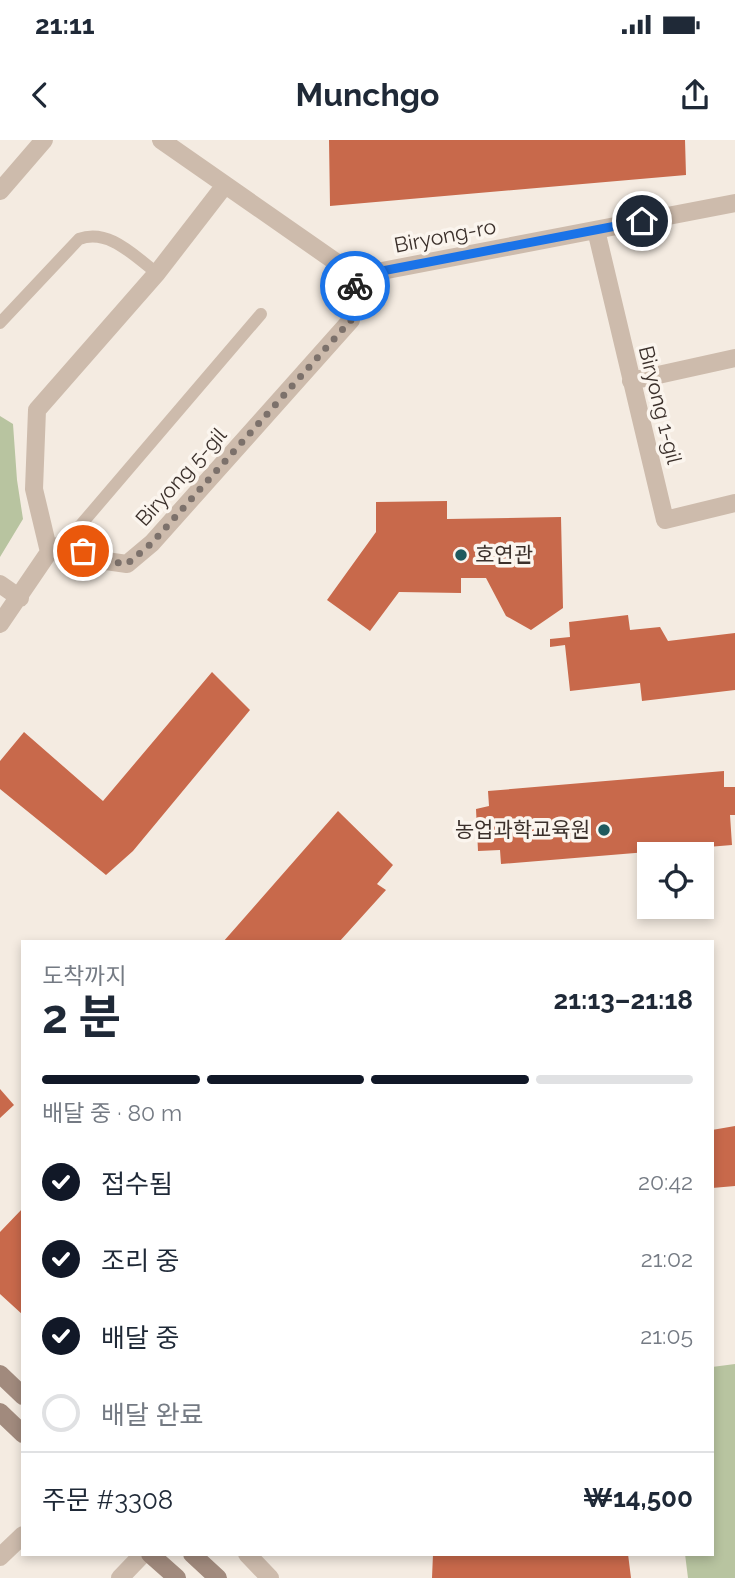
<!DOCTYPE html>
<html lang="ko">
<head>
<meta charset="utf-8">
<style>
  body { margin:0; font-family:Raleway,"Noto Sans KR",sans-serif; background:#f6f6f7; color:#1f2937; height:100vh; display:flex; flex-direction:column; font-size:26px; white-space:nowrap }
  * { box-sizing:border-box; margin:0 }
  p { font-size:23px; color:#747a83 }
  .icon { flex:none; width:38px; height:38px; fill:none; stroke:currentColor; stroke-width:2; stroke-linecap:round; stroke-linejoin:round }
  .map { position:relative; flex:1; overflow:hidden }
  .drawer { position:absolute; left:21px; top:800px; width:693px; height:616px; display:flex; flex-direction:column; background:#fff; border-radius:0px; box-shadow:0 4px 10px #0003 }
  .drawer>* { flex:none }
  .controls { position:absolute; left:637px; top:702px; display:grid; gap:14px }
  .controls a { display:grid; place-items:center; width:77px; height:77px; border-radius:0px; background:#fff; box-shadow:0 4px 10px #0003; font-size:35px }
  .pin { position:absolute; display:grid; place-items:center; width:60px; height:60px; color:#fff; margin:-30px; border:4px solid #fff; border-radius:50%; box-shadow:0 2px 7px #0007 }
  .courier { position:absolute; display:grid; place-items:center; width:70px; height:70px; margin:-35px; border:5px solid #1a73e8; border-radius:50%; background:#fff; color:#222; box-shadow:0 2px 9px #0007 }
  .headline em { font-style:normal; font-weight:700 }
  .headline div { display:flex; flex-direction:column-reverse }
  .headline { display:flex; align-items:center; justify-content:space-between; height:119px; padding:0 21px }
  h1 { font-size:46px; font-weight:700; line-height:52px }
  .bar { display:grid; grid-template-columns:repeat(4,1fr); gap:10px 7px; align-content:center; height:84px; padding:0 21px }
  .bar i { height:9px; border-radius:5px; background:#e0e1e3 }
  .bar .on { background:#111827 }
  .bar p { grid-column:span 4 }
  .line { display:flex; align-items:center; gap:18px; padding:0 21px; border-top:2px solid #e0e1e3 }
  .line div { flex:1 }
  ol { padding:0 21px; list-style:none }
  li { display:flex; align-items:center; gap:21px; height:77px }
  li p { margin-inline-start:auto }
  li .icon { padding:7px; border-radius:50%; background:#111827; color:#fff; stroke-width:4 }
  li:last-child { color:#747a83 }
  li i { width:38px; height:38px; border:4px solid #e0e1e3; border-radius:50% }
  .status { display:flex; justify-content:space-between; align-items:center; height:49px; padding:0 35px; background:#fff; direction:ltr }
  .status svg { height:19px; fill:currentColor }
  header { display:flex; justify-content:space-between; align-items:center; height:91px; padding:0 21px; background:#fff; font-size:32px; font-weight:700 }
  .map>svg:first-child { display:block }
  .green { fill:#b8c4a0 }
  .building { fill:#c8694b }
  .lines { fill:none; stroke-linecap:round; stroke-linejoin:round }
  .lane { stroke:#cdbbac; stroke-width:12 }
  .street { stroke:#cdbbac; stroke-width:18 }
  .secondary { stroke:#a18a7d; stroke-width:18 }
  .done { stroke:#7c716b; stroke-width:7; stroke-dasharray:0 12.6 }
  .route { stroke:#1a73e8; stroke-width:9 }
  .poi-dot { fill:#1f5a5e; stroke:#fbf5ee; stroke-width:2.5 }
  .labels { text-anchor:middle; stroke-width:7; stroke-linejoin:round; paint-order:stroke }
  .street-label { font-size:21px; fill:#3b302b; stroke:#fbf5ee }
  .poi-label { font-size:21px; fill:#3b302b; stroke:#fbf5ee; text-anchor:start }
</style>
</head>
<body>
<div class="status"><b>21:11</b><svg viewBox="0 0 49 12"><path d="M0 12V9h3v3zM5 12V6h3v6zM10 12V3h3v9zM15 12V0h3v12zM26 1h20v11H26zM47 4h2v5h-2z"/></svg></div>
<header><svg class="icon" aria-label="back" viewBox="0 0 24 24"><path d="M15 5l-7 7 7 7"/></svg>Munchgo<svg class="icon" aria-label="share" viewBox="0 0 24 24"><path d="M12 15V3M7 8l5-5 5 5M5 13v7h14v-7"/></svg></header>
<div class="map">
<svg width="735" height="1438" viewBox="0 0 735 1438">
  <rect width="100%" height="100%" fill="#f4ebe1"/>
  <path class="green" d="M0,276L13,284L17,340L23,379L0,417Z
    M735,1224V1438H688L685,1414H712V1227Z"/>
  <path class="building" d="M329,0H685L686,35L330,66Z
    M447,361V379L561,377L563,468L531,490L506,476L486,438H461V453L399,452L370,491L327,460L376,392V362Z
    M628,475L630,490L660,487L668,501L735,493V550L642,561L640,543L570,551L565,505L550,507V499L570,497L569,482Z
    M212,532L250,570L133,711L106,735L0,649V621L24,592L103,661Z
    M724,631V647H735V675H730L732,705L501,724L500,710L478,711L476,669L489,666L488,651Z
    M338,671L393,725L377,744L386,750L339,802H223Z
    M0,949L14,965L0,978Z
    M735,986V1046L712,1048V990Z
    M23,1068V1175L0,1154V1092Z
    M433,1414H628L631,1438H432Z"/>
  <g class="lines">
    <path class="lane" d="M0,183L79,99C109,88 134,116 157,133
      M67,401L261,174"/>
    <path class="street" d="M161,0L356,136L735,63
      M0,51L44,0
      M596,90L665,380L735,363
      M631,241L735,218
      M49,412L34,349L37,270L157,133L225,45
      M0,444L20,458
      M0,484L49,412L67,401L99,420L127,424L152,403L351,180L356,136
      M247,1414L270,1438
      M0,1417L23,1395
      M120,1438L143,1414"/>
    <path class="secondary" d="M0,1234L23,1256
      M0,1272L23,1294
      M150,1414L177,1438
      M192,1414L218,1438"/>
  </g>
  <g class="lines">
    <path class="done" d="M83,411L99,420L127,424L152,403L351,180L355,146"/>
    <path class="route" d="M355,146L356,136L642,81"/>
  </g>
  <g class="poi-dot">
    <circle cx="461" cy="415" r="7"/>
    <circle cx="604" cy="690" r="7"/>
  </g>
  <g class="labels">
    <g class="street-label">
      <text transform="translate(445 96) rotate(-11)" y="7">Biryong-ro</text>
      <text transform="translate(660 265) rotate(76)" y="7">Biryong 1-gil</text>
      <text transform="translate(181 337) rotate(-48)" y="7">Biryong 5-gil</text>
    </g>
    <g class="poi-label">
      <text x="475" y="422">호연관</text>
      <text x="590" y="697" text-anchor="end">농업과학교육원</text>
    </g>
  </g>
</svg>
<div class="controls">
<a><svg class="icon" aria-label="locate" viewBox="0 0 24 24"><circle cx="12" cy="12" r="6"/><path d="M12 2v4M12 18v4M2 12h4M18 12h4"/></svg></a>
</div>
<div class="pin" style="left:83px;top:411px;background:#ea580c"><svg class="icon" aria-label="bag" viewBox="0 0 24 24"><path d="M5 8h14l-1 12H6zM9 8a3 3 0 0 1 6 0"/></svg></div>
<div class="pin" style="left:642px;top:81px;background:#1f2937"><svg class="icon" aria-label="home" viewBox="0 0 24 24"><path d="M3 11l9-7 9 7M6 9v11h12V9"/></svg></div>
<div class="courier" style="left:355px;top:146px"><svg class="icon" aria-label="bike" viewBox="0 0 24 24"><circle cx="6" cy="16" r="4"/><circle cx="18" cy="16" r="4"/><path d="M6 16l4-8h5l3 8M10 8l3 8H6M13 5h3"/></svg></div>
<section class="drawer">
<div class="headline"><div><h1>2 분</h1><p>도착까지</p></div><em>21:13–21:18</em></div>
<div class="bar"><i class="on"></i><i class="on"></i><i class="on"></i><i></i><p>배달 중 · 80 m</p></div>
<ol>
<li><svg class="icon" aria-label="check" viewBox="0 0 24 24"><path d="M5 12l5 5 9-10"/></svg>접수됨<p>20:42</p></li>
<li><svg class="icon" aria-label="check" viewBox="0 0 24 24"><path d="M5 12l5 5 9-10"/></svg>조리 중<p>21:02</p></li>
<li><svg class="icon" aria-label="check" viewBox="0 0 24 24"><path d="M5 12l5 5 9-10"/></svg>배달 중<p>21:05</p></li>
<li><i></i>배달 완료</li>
</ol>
<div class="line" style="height:91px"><div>주문 #3308</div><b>₩14,500</b></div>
</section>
</div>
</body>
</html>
